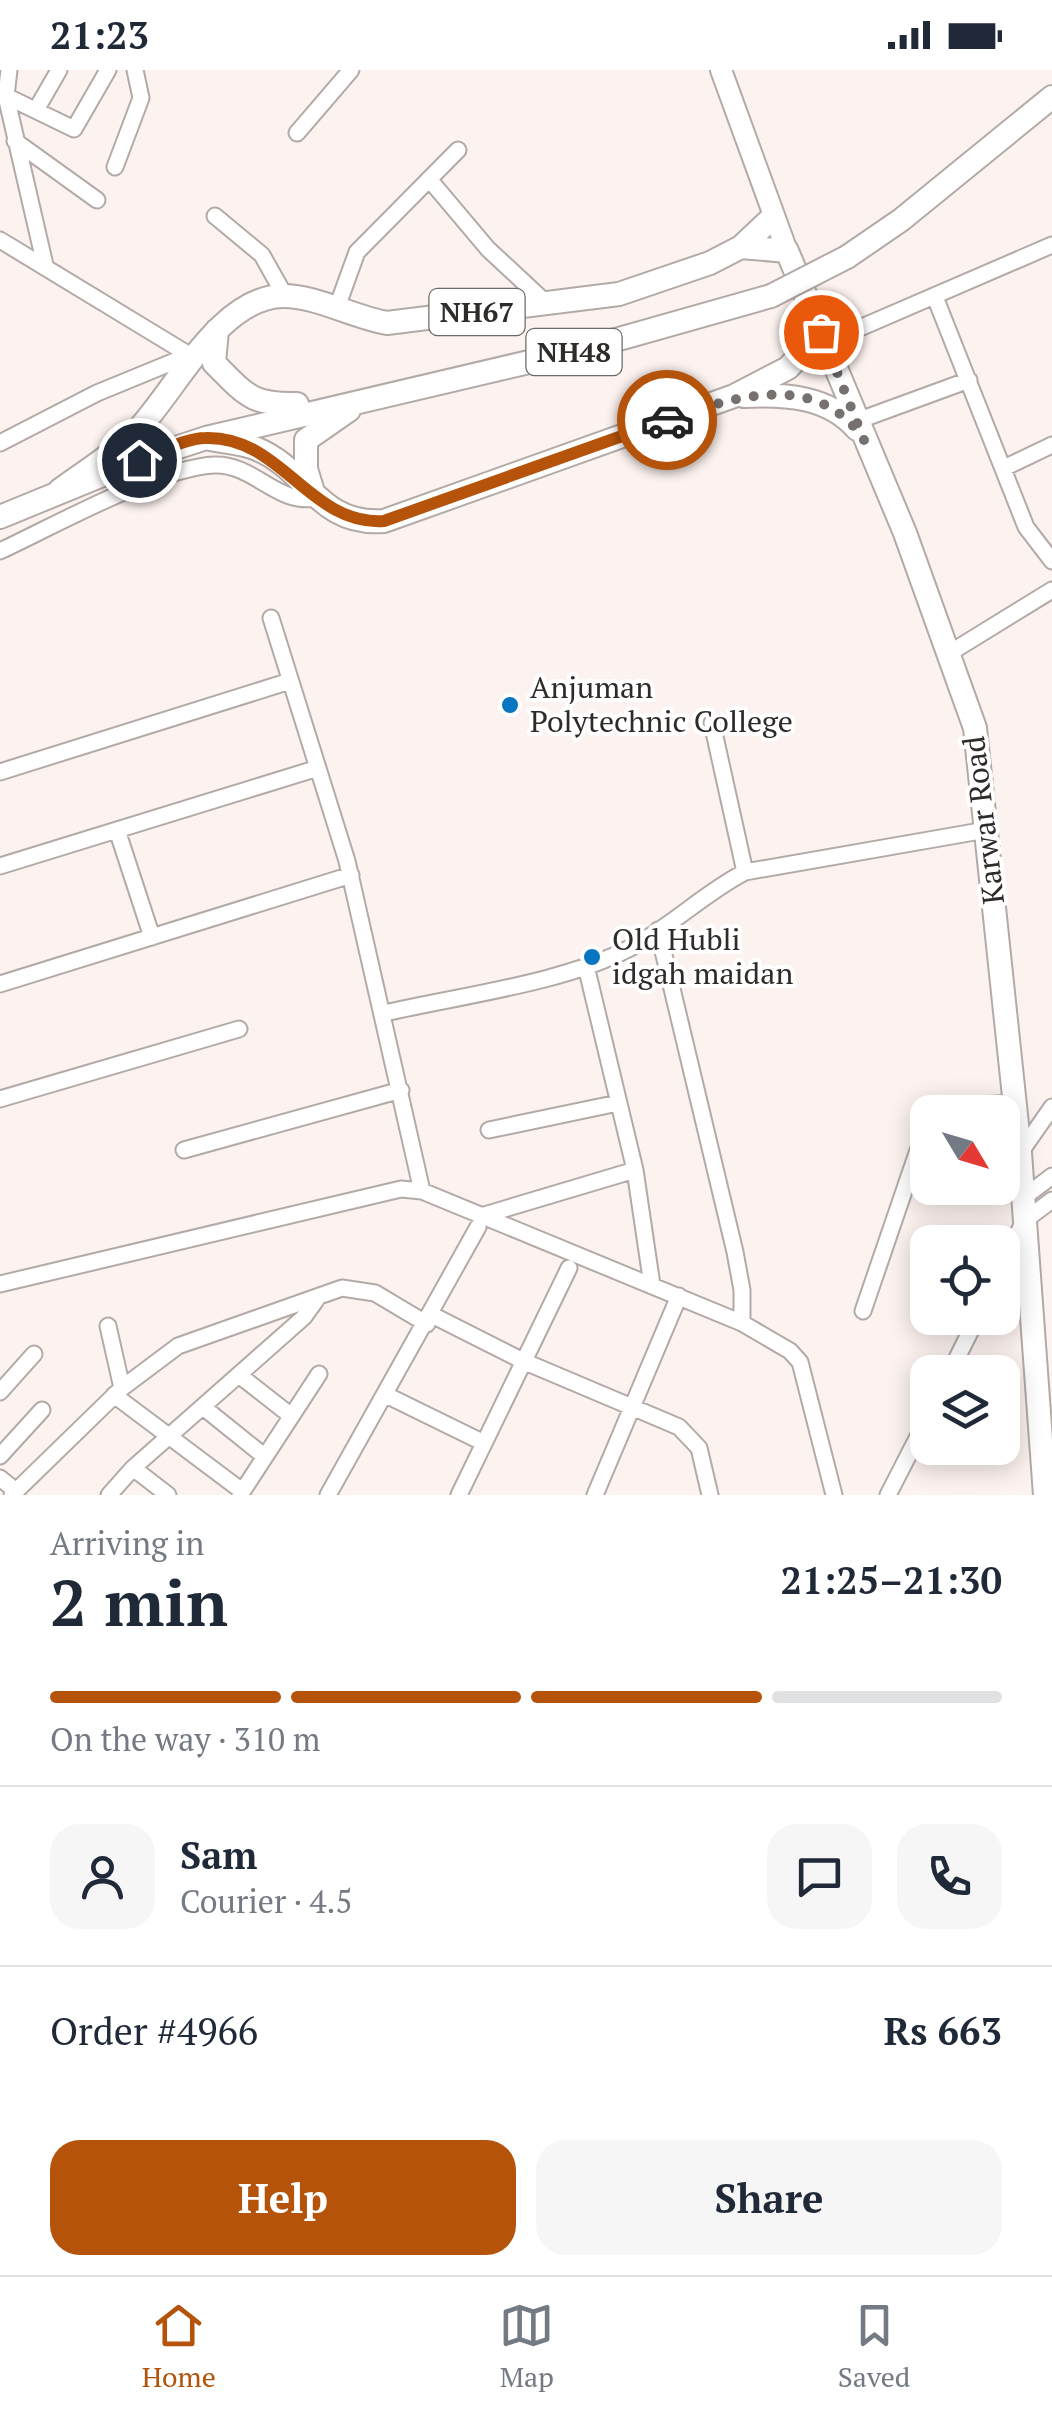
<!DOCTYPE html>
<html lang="en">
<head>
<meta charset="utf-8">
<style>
  body { margin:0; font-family:"PT Serif",serif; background:#f6f6f7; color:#1f2937; height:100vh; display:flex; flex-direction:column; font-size:38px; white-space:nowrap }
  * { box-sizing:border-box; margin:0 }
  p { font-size:32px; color:#747a83 }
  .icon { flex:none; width:55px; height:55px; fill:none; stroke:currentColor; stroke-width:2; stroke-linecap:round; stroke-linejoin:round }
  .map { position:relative; height:1425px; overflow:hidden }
  .sheet { display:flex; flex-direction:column; background:#fff; flex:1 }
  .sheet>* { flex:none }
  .needle { width:65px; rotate:128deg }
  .controls { position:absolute; left:910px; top:1025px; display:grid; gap:20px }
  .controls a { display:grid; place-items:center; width:110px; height:110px; border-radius:20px; background:#fff; box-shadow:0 5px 25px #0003; font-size:50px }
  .pin { position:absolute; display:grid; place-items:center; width:85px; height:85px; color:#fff; margin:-42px; border:5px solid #fff; border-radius:50%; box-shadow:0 2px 10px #0007 }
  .courier { position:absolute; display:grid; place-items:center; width:100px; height:100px; margin:-50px; border:8px solid #b45309; border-radius:50%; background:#fff; color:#222; box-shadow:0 2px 12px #0007 }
  .head em { font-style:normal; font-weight:600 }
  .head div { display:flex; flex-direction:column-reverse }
  .head { display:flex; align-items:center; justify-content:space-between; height:170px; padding:0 50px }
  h1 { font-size:65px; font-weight:600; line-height:75px }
  .bar { display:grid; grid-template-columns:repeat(4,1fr); gap:15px 10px; align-content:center; height:120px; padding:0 50px }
  .bar i { height:12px; border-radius:8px; background:#e0e1e3 }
  .bar .selected { background:#b45309 }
  .bar p { grid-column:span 4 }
  .line { display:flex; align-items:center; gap:25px; padding:0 50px; border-top:2px solid #e0e1e3 }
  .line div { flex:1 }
  .round { display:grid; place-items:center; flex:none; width:105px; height:105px; border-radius:30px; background:#f6f6f7 }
  .action { display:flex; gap:20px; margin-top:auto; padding:20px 50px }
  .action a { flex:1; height:115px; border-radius:30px; background:#b45309; color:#fff; font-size:40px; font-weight:600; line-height:115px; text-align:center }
  .action a+a { background:#f6f6f7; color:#1f2937 }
  .status { display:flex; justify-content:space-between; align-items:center; height:70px; padding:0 50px; background:#fff; direction:ltr }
  .status svg { height:28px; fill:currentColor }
  .dock { display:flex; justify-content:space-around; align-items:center; height:140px; border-top:2px solid #e0e1e3; background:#fff; font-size:28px; color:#747a83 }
  .dock a { display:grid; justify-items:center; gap:5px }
  .dock .selected { color:#b45309 }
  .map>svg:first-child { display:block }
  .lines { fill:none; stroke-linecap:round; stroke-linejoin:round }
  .minor-casing { stroke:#b3aaa7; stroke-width:19 }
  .major-casing { stroke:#b3aaa7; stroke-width:24 }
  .highway-casing { stroke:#b3aaa7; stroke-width:26 }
  .minor { stroke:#fff; stroke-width:15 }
  .major { stroke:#fff; stroke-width:20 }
  .highway { stroke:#fff; stroke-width:22 }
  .highway-bridge-casing { stroke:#b3aaa7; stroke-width:26; stroke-linecap:butt }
  .highway-bridge { stroke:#fff; stroke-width:22 }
  .done { stroke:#76716e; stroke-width:10; stroke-dasharray:0 18 }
  .route { stroke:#b45309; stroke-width:12 }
  .poi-dot { fill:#0875c0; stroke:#fff; stroke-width:4 }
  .labels { text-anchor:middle; stroke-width:8; stroke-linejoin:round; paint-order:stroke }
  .shield { fill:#fff; stroke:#6d6b69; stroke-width:2.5 }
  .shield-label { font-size:28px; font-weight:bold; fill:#2e2b29 }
  .poi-label { font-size:30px; fill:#2e2b29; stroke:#fff; text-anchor:start }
  .street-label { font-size:30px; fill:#2e2b29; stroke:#fff }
</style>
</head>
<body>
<div class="status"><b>21:23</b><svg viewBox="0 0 49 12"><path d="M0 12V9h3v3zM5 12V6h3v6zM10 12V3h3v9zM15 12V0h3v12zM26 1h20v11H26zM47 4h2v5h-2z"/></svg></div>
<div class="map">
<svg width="1052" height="1425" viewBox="0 0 1052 1425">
  <rect width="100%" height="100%" fill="#fcf2ef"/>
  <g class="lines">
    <defs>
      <path id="minor" d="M9,0L6,26L45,195
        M6,26L74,59L108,0
        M36,40L59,0
        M297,63L351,0
        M15,71L97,130
        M115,97L141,28L135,0
        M429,109L488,179L545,232
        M215,146L262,185L285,226
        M0,170L186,283
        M935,227L1026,457L1052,491
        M336,240L357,182L458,80
        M825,273L1052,175
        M857,351L969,310
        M0,373L97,323L192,284
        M1004,398L1052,375
        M0,481C54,456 159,397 215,395C254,394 277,435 315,428
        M271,548L347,791L422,1121
        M948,584L1052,520
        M712,653L745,802
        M0,702L290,611
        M117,760L152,867
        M0,796L318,698
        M658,860L735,1182L742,1220V1253
        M586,896L635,1100L652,1215
        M0,914L351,805
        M385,943C458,926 564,913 630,878C671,857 704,823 745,802L986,760
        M0,1029L239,959
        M932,1042L944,1037L1015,1033
        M489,1060L618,1033
        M184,1080L401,1020
        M1020,1083L1052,1037
        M1023,1128L1052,1106
        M481,1146L635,1100
        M1002,1195L1024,1151L1052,1130
        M0,1214L401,1119L422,1121L742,1253L790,1281L800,1292L834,1425
        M863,1241L928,1051
        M432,1245L523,1291L679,1357L699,1378L710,1425
        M108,1256L122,1318
        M950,1302L977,1248
        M239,1305L290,1345
        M0,1322L34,1284
        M114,1325L242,1421
        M386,1325L484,1373
        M203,1337L264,1386
        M0,1386L42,1340
        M133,1398L168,1425
        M0,1408L16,1421
        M12,1425L122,1318L178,1276L342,1218L375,1223L427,1254
        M109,1425L133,1398L304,1247L319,1226
        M240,1425L319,1304
        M328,1425L478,1157
        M459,1425L569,1198
        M595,1425L679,1226
        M888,1425L928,1347"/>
      <path id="major" d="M721,0L787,181"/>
      <path id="highway" d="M741,177L787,181L905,463L975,658L1020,1083L1045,1425
        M847,187L901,150L1052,27
        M217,260L214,293C246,325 251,335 297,334
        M744,326C785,324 828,326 857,359
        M210,369C225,372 243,373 257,379C308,400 318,456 384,451L734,326L788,298L821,262
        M60,420C84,402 113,385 134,364C174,324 218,227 283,226C317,226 353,247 387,253L619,224L710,193L741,177L773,147
        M314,425L306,399V370L349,340
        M0,447L139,390L206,368L580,280L771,226"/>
    </defs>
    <use href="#minor" class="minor-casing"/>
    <use href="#major" class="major-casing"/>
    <use href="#highway" class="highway-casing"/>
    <use href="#minor" class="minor"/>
    <use href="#major" class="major"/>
    <use href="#highway" class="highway"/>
    <defs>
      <path id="highway-bridge" d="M771,226L847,187"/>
    </defs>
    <use href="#highway-bridge" class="highway-bridge-casing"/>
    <use href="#highway-bridge" class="highway-bridge"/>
  </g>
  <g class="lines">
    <path class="done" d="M667,350C732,327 817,299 864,370L821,262"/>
    <path class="route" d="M139,390C159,383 185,368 206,368C282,366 310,456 384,451L667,350"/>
  </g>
  <g class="poi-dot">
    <circle cx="510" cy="635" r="10"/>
    <circle cx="592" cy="887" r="10"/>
  </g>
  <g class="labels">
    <g class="shield">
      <rect x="429.5" y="219" width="95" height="46" rx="8"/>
      <rect x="526.5" y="259" width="95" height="46" rx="8"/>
    </g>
    <g class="shield-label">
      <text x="477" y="252">NH67</text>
      <text x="574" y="292">NH48</text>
    </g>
    <g class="poi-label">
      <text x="530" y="628">Anjuman<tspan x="530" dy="34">Polytechnic College</tspan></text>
      <text x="612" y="880">Old Hubli<tspan x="612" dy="34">idgah maidan</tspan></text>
    </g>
    <g class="street-label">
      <text transform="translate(984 750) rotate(-97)" y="10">Karwar Road</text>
    </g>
  </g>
</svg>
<div class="controls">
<a><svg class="needle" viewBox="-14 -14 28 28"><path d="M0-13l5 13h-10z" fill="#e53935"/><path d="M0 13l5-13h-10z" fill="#747a83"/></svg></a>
<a><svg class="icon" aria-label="locate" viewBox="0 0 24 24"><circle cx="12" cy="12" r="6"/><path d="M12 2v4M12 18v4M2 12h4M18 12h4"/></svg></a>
<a><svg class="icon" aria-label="layers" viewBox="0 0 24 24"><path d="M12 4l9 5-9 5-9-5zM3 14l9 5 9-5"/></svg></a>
</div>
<div class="pin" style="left:821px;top:262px;background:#ea580c"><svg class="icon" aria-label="bag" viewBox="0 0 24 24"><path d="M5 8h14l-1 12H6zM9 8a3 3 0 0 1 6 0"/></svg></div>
<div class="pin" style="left:139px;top:390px;background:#1f2937"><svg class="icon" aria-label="home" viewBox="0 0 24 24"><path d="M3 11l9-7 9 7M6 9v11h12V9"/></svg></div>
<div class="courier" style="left:667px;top:350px"><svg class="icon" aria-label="car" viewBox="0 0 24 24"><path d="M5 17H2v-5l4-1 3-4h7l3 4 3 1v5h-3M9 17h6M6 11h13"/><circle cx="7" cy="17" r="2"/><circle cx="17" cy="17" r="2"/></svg></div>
</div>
<section class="sheet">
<div class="head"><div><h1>2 min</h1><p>Arriving in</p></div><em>21:25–21:30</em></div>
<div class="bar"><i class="selected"></i><i class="selected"></i><i class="selected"></i><i></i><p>On the way · 310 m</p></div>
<div class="line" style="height:180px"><a class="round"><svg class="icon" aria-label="person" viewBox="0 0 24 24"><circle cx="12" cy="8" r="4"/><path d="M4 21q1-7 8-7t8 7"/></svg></a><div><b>Sam</b><p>Courier · 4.5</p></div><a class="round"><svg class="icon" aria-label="chat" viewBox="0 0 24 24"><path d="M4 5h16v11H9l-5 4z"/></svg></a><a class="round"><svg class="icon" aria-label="phone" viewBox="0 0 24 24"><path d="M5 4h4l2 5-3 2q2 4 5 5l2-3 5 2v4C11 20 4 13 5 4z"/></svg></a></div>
<div class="line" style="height:130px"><div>Order #4966</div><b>Rs 663</b></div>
<div class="action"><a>Help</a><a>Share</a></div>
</section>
<nav class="dock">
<a class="selected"><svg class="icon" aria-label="home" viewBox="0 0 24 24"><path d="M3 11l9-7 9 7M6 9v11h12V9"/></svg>Home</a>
<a><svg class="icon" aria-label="map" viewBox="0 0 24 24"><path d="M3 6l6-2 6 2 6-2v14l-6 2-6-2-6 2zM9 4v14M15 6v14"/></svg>Map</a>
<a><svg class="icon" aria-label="saved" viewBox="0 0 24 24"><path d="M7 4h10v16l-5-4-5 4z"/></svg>Saved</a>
</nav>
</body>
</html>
